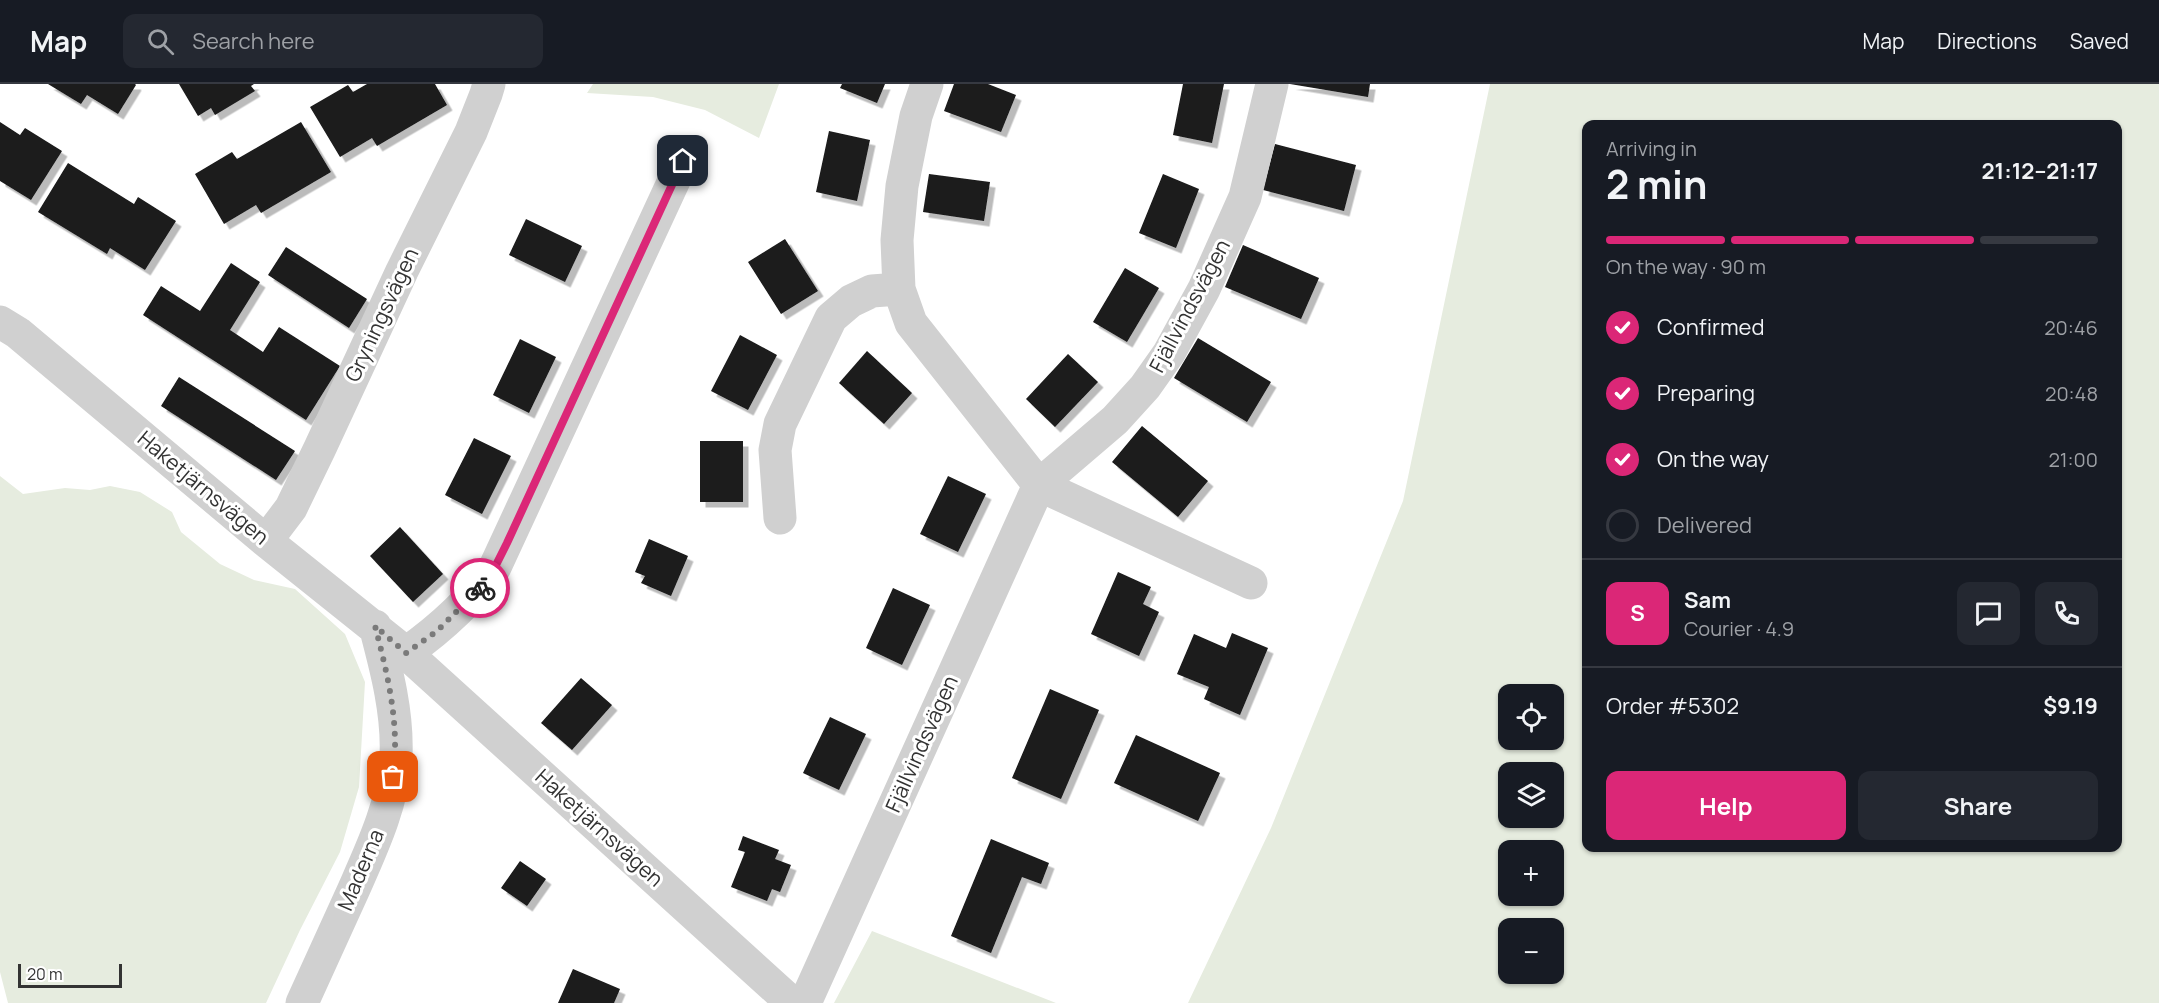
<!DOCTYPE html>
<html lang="en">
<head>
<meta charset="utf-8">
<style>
  body { margin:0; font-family:Manrope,sans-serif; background:#242831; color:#f1f3f6; height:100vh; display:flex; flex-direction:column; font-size:22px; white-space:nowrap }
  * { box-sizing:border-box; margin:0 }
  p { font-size:20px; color:#9ea1a6 }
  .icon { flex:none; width:33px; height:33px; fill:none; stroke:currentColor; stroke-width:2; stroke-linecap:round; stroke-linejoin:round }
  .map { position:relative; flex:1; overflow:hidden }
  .drawer { position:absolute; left:1582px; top:36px; width:540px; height:732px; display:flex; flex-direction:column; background:#171b24; border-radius:12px; box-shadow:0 2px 4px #0004 }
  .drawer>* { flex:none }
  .tools { position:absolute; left:1498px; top:600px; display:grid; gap:12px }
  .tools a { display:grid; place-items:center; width:66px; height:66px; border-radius:12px; background:#171b24; box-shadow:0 2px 4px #0004; font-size:30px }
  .scale { position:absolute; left:18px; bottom:15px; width:104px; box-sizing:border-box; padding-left:6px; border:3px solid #333; border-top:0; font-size:16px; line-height:21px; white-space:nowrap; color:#333; -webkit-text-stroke:4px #fff; paint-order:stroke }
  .pin { position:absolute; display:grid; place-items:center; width:51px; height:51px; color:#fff; margin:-26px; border-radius:12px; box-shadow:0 3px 9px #0006 }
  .courier { position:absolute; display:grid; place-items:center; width:60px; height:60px; margin:-30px; border:4px solid #db2777; border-radius:50%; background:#fff; color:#222; box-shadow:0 2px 8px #0007 }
  .head em { font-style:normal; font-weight:700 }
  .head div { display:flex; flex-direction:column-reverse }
  .head { display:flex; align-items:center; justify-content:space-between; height:102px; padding:0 24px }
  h1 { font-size:39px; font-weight:700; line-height:45px }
  .bar { display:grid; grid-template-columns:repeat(4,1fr); gap:9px 6px; align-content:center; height:72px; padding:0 24px }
  .bar i { height:8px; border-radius:4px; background:#363941 }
  .bar .active { background:#db2777 }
  .bar p { grid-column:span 4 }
  .line { display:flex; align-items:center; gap:15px; padding:0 24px; border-top:2px solid #363941 }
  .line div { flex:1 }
  .round { display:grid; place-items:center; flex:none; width:63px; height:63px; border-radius:12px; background:#242831 }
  ol { padding:0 24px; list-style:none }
  li { display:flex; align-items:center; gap:18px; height:66px }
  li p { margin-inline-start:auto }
  li .icon { padding:6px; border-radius:50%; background:#db2777; color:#fff; stroke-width:4 }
  li:last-child { color:#9ea1a6 }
  li i { width:33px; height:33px; border:3px solid #363941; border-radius:50% }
  .cta { display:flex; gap:12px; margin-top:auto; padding:12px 24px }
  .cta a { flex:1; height:69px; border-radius:12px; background:#db2777; color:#fff; font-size:24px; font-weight:700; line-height:69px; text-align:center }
  .cta a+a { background:#242831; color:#f1f3f6 }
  header { display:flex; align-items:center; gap:36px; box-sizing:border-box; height:84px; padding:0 30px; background:#171b24; border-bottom:2px solid #363941 }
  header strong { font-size:28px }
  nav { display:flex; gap:33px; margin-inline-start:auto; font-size:21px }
  .search { width:420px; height:54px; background:#242831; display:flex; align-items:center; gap:15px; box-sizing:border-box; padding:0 21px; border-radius:12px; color:#9ea1a6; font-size:22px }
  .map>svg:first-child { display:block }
  .green { fill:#e6ecdf; fill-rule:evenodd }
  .building { fill:#1a1a1a; filter:url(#shadow) }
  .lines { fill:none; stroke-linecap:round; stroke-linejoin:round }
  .minor { stroke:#d0d0d0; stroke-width:33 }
  .done { stroke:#7a7a7a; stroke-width:6; stroke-dasharray:0 10.8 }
  .route { stroke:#db2777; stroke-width:8 }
  .labels { text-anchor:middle; stroke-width:6; stroke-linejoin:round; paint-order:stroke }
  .street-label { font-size:21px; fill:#333; stroke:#fff }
</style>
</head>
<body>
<header>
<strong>Map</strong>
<div class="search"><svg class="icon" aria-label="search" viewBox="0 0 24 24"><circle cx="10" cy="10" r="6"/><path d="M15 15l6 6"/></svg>Search here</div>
<nav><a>Map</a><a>Directions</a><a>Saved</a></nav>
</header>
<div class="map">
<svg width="2159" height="919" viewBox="0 0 2159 919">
  <defs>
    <filter id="shadow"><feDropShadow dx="5.5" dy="5.5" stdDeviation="0" flood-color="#0004"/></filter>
  </defs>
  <rect width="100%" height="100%" fill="#fff"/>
  <path class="green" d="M593,0H779L759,54L705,26L653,13L587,9Z
    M1490,0H2159V919H1188L1271,744L1403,417ZM1587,40H2118V764H1587ZM1509,610H1554V656H1509ZM1554,688V734H1509V688ZM1509,766H1554V812H1509ZM1509,844H1554V890H1509Z
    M0,392L23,410L65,404L90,406L110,402L140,408L172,428L181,448L220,480L254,496L295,505L345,550L365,598L359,703L340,768L300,846L266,919H8L0,888Z
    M872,847L1056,919H834Z"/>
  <path class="building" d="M48,0H135L136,1L118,30L87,11L81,20Z
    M179,0H254L251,2L255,7L215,31L211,24L198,32Z
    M367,0H435L447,21L377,62L372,54L340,73L310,23L348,1L353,8Z
    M842,0H885L877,19L840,4Z
    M954,0H988L1016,11L1001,48L944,27Z
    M1183,0H1224L1212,59L1173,51Z
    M1290,0H1370L1368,13Z
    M0,38L20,51L25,44L62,67L31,116L0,97Z
    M301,38L331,88L261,129L256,121L224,140L195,90L232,68L237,75Z
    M829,47L870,56L857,117L816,108Z
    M1275,60L1356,81L1344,127L1263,106Z
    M68,79L134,120L138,113L176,137L145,186L110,164L107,170L38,128Z
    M929,90L990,98L984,137L923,128Z
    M1163,90L1199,105L1176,164L1139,149Z
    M526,135L582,162L565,198L509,171Z
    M785,155L818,207L781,230L748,178Z
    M1243,161L1319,194L1301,235L1225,203Z
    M286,163L367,215L349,244L268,191Z
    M231,179L260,198L230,246L263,268L279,243L340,282L306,336L143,231L161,202L200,227Z
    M1125,184L1159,204L1127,258L1093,238Z
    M740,251L777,271L748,326L711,307Z
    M1198,254L1271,298L1247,338L1174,294Z
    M520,255L556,273L529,329L493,311Z
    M867,267L912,309L884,340L839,299Z
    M1068,270L1098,298L1055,343L1026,315Z
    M179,293L295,367L276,396L161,322Z
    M1142,342L1208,397L1178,433L1112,378Z
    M474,354L511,372L482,430L445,411Z
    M700,357H743V418H700Z
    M948,392L986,410L958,468L920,450Z
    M400,443L443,490L413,518L370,472Z
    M649,455L688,472L671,512L641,499L645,492L635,488Z
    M1118,488L1151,503L1143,520L1159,528L1139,572L1091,550Z
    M893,504L930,521L902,581L866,564Z
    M1232,549L1268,564L1240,631L1204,615L1209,603L1177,590L1194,550L1226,564Z
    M581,594L612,621L572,666L541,639Z
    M1050,605L1099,626L1061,715L1012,694Z
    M830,633L866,650L839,706L803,689Z
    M1136,651L1220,689L1198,737L1114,699Z
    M743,752L779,766L775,775L791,781L780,808L772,805L767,817L731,803L745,768L738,766Z
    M991,755L1049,779L1041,800L1022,793L991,869L951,852Z
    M520,777L546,795L527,822L501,804Z
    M573,885L620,905L614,919H558Z"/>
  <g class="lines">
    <path class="minor" d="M927,0L916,32L902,102L897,156L899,205L911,239L1039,401L1251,499
      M0,238L18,249L266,457L406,569L792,919
      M780,434L775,366L780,340L831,234L851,217L872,207L899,205
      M266,457L291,424L320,364L402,187L471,48L486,10L489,0
      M406,569C440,545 471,517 495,483L683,77
      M302,919C319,882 336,844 353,807C372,764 393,720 396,672C398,628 386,584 375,542
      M805,919L1039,401L1115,336L1145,303L1169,269L1204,205L1245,113L1272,0"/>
  </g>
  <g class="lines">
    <path class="done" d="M393,693C400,641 388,592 375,542L406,569L437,547L480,504"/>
    <path class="route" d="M480,504L495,483L507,459L683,77"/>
  </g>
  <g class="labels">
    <g class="street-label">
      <text transform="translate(1190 222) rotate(-62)" y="7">Fjällvindsvägen</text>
      <text transform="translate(382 231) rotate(-65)" y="7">Gryningsvägen</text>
      <text transform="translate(203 404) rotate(40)" y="7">Haketjärnsvägen</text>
      <text transform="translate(922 660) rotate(-66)" y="7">Fjällvindsvägen</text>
      <text transform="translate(599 744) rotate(42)" y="7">Haketjärnsvägen</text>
      <text transform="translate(361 786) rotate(-67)" y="7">Maderna</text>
    </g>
  </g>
</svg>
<div class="tools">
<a><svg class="icon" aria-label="locate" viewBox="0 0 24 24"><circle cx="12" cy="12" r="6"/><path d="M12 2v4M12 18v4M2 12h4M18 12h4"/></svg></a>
<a><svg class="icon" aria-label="layers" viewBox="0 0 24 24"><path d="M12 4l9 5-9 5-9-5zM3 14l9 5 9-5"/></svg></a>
<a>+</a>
<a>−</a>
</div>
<div class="scale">20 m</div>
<div class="pin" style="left:393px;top:693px;background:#ea580c"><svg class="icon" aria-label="bag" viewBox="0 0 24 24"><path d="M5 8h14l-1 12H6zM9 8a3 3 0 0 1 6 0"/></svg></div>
<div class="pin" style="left:683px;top:77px;background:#1f2937"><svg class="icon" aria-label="home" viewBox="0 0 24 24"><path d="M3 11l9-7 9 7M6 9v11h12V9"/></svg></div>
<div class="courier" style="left:480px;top:504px"><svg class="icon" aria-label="bike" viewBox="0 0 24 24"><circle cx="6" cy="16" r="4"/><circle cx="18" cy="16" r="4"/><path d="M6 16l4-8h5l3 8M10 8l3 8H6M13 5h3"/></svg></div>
<section class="drawer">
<div class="head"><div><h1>2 min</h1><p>Arriving in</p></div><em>21:12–21:17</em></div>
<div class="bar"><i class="active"></i><i class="active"></i><i class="active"></i><i></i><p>On the way · 90 m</p></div>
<ol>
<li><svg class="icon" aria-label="check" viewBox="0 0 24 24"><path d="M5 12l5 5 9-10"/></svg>Confirmed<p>20:46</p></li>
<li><svg class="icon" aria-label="check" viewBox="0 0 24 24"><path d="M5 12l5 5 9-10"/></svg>Preparing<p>20:48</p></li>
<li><svg class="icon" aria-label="check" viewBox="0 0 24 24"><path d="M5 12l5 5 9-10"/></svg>On the way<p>21:00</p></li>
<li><i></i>Delivered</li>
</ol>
<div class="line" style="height:108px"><b class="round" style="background:#db2777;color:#fff">S</b><div><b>Sam</b><p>Courier · 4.9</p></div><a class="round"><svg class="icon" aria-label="chat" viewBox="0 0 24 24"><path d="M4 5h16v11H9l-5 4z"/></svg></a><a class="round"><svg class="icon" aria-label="phone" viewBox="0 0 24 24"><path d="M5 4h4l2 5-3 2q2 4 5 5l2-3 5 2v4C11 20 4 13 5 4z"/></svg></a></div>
<div class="line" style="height:78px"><div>Order #5302</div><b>$9.19</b></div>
<div class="cta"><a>Help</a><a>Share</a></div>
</section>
</div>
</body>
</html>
